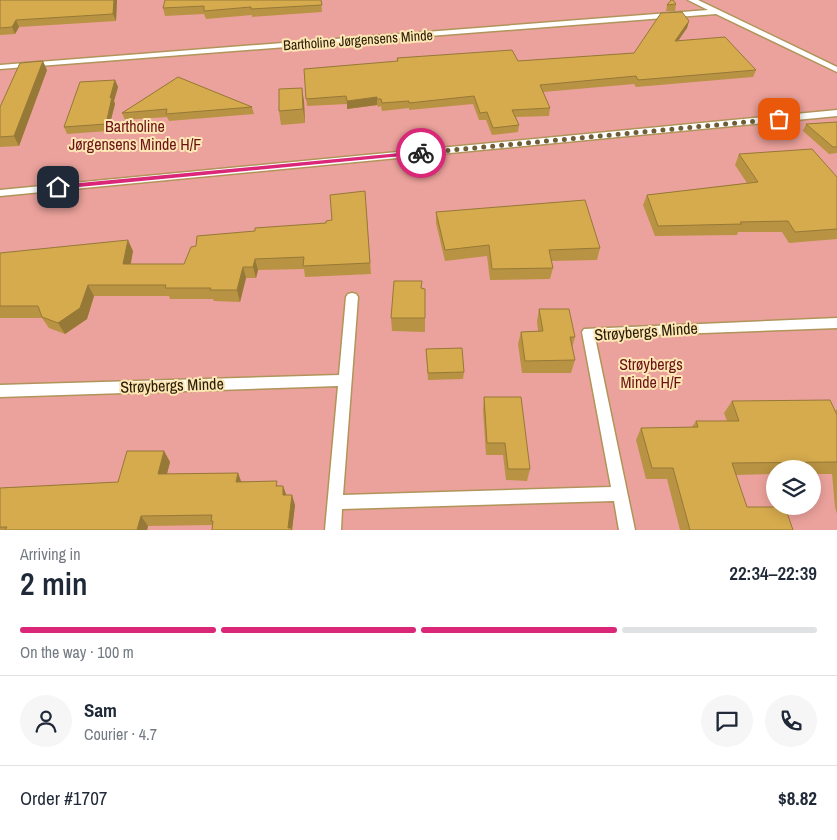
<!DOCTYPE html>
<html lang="en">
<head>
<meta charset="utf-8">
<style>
  body { margin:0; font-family:"Archivo Narrow",sans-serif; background:#f6f6f7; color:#1f2937; height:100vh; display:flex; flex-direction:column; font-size:19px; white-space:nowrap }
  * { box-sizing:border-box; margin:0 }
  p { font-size:16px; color:#747a83 }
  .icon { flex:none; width:28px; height:28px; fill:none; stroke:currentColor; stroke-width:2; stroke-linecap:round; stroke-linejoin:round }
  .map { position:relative; height:530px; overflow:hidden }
  .sheet { display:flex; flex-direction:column; background:#fff; flex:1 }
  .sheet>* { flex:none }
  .controls { position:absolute; left:766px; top:460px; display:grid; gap:10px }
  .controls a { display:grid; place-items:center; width:55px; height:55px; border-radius:50%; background:#fff; box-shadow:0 2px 12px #0003; font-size:25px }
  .pin { position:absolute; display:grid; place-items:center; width:42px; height:42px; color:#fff; margin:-21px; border-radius:10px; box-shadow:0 2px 8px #0006 }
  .courier { position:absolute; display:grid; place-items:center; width:50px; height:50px; margin:-25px; border:4px solid #db2777; border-radius:50%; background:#fff; color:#222; box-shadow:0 1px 6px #0007 }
  .headline em { font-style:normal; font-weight:600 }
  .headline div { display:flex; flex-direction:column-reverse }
  .headline { display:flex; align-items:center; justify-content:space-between; height:85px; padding:0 20px }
  h1 { font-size:32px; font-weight:600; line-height:38px }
  .bar { display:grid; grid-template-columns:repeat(4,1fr); gap:8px 5px; align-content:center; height:60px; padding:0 20px }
  .bar i { height:6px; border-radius:4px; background:#e0e1e3 }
  .bar .current { background:#db2777 }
  .bar p { grid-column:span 4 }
  .line { display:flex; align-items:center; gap:12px; padding:0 20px; border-top:1px solid #e0e1e3 }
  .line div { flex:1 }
  .round { display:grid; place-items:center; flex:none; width:52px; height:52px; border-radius:26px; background:#f6f6f7 }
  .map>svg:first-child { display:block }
  .green { fill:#eca29c; fill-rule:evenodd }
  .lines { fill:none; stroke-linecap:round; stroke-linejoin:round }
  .lane-casing { stroke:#b09459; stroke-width:3 }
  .lane { fill:#fff; fill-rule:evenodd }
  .wall { fill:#b89343 }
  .shaded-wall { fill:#967837 }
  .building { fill:#d6ab4e; stroke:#967837 }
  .route { fill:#db2777 }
  .done { stroke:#6f5d38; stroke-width:5; stroke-dasharray:0 9 }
  .labels { text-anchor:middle; stroke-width:4; stroke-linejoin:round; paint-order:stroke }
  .far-street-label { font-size:14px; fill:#261b03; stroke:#fee6b5 }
  .park-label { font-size:16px; fill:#6b1317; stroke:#fee6b5 }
  .street-label { font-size:16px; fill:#261b03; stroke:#fee6b5 }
</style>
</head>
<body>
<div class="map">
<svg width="837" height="530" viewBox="0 0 837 530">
  <rect width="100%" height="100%" fill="#f6d79b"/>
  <path class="green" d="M0,0H837V530H0ZM775,469H812V506H775Z"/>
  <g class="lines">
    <defs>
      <path id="lane" d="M688,0H698L837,67V72L716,14L0,69V65L708,10Z
        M837,110V116L0,196V190Z
        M352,293L356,294L358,297L343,495L611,487L582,332L584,329L837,318V328L595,337L635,530H619L614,501L342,509L341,530H325L338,386L0,397V385L339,375L346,297L348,294Z"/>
    </defs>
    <use href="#lane" class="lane-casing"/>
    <use href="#lane" class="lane"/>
  </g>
  <path class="wall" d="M0,0H117L116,21L19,27L15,34L0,35Z
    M321,0L322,12L252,17V15L206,19L204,14L165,16L163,8Z
    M676,4L675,11H666L667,5Z
    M689,21L687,28L678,41L756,70L753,77L636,87L634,84L543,92L550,108L549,116L516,117L519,125L518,132L492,135L486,120H479L473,104L409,110V108L382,111L381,106L378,107L377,105L347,109V104L307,106L306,99L397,61V58L518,61L634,53Z
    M47,70L19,146L0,147V107Z
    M178,77L252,107L254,114L169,121L167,117L125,120L122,113Z
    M115,80L118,87L114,101L115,104L108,131L67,134L64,127Z
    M304,101L305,123L281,125L279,111Z
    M837,122V153L829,154L803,131L806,124Z
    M739,154L837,177V239L789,243L782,232H738L737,235L655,236L643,205L647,195L747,183L735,165Z
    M365,191L371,274L305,277L304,269L258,270L256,278H246L240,302L214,301L213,299H170L169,296H94L87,319L65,334L49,328L42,318H0V253L133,251L131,264H184L196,246L255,231L326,223L332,220Z
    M436,212L600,248L597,260L551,261L553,268L550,279L490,280L487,256L445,261L436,223Z
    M422,288L425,289V332L392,331L391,318Z
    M539,309L575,337L572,348L575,360L571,373H522L518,344L521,332L538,331L537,321Z
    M426,349L464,372L463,379L428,380Z
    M484,397L530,469L527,481L506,480L503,455H486L483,410Z
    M732,401L835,411L837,409V514L835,507L832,474H812V469H775V474L736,475L747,507L793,530H680L667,479H646L636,440L641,428L692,427L696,421H727L724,413Z
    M164,451L170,462L167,474L238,473L241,481L283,486L286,495L295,505L292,529L213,525L148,526L147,530H0V488L118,482Z"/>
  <path class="shaded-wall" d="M114,0H117L116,21L113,14Z
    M16,20L19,27L15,34L12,27Z
    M689,21L687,28L673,48L675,41Z
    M43,61L47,70L19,146L14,136Z
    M115,80L118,87L114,101L115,104L108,131L106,124L110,98Z
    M302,88L304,101L305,123L303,109Z
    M377,97V105L347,109V101Z
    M128,240L133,251L128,276L123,264Z
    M255,259L258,270L256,278L253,267Z
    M243,267L246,278L240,302L237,290Z
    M88,285L94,296L87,319L65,334L58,323Z
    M164,451L170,462L164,485L158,474Z
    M238,473L242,484L236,482Z
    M283,486L287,497L283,495Z
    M292,495L295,505L292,530H288V528Z
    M141,516L148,526L147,530H137Z"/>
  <path class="building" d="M0,0H114L113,14L16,20L12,27L0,28Z
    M165,0H321L322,5L251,9V7L204,11V6L163,8Z
    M671,0H673L676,4L667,5Z
    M682,12L689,21L675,41L725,37L756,70L638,80L636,76L540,85L550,108L512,110L519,125L493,128L487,112L480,113L474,96L409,103V101L382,103L381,99H377V97L347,101L346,96L306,99L304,69L398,61L397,58L512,50L518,61L634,53L661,13Z
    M43,61L14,136L0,137V107L20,63Z
    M178,77L252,107L166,114L167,109L122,113Z
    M115,80L110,98L112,97L106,124L64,127L80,82Z
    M302,88L303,109L279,111V89Z
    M837,122V147H833L806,124Z
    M812,149L837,177V229L795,232L788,221L740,222L742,224L658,226L647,195L758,182L739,154Z
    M365,191L370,263L303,266L304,257L255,259L253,267H243L237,290H210L211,288H165L166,285H88L80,308L58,323L42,317L38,306H0V253L128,240L123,264H184L191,247L196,246L197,236L255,231V228L326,223V221L332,220L330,195Z
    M585,200L600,248L549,250L553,268L492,269L489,245L445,250L436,212Z
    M394,281H422L421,288L425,289V318H391Z
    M539,309H569L575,337H570L575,360L525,361L521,332L543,331Z
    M462,348L464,372L428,373L426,349Z
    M484,397H521L530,469H508L505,443H487Z
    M830,400L837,415V462L732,463L747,507H785L793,530H690L673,468H652L641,428L698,427L696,421H739L732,401Z
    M127,451H164L158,474L238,473L236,482L277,481L276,486H283V495H292L288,528H292L291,530H212L213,521H211L212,515L141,516L137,530H5L7,527H0V488L118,482Z"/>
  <path class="route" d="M421,151L424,153L423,154L58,189L55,187L58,185Z"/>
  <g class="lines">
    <path class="done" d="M421,153L779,119"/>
  </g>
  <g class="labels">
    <g class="far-street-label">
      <text transform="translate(358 40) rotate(-4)" y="5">Bartholine Jørgensens Minde</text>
    </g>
    <g class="park-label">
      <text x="135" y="132">Bartholine<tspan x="135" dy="18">Jørgensens Minde H/F</tspan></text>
      <text x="651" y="370">Strøybergs<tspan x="651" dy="18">Minde H/F</tspan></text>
    </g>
    <g class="street-label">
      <text transform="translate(646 331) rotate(-4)" y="6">Strøybergs Minde</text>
      <text transform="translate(172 385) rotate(-2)" y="6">Strøybergs Minde</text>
    </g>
  </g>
</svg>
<div class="controls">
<a><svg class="icon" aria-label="layers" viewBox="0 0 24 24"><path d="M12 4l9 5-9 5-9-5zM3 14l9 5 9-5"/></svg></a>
</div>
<div class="pin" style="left:779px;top:119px;background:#ea580c"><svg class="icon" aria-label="bag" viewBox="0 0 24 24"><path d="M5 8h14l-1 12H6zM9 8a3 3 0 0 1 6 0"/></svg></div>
<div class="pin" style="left:58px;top:187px;background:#1f2937"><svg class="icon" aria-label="home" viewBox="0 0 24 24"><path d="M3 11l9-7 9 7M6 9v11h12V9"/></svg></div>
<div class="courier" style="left:421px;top:153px"><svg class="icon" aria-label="bike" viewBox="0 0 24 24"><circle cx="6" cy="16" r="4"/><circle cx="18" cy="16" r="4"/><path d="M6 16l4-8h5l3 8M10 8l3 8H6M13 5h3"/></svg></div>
</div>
<section class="sheet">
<div class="headline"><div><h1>2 min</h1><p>Arriving in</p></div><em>22:34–22:39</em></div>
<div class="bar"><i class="current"></i><i class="current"></i><i class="current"></i><i></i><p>On the way · 100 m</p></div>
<div class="line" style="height:90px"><a class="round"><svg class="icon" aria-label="person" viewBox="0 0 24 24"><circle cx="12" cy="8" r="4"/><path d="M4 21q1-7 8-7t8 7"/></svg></a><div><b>Sam</b><p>Courier · 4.7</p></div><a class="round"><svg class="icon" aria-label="chat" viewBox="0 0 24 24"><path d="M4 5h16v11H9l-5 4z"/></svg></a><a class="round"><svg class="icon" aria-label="phone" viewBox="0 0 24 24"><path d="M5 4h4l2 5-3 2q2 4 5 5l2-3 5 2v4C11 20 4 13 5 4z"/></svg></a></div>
<div class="line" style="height:65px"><div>Order #1707</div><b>$8.82</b></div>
</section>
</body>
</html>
